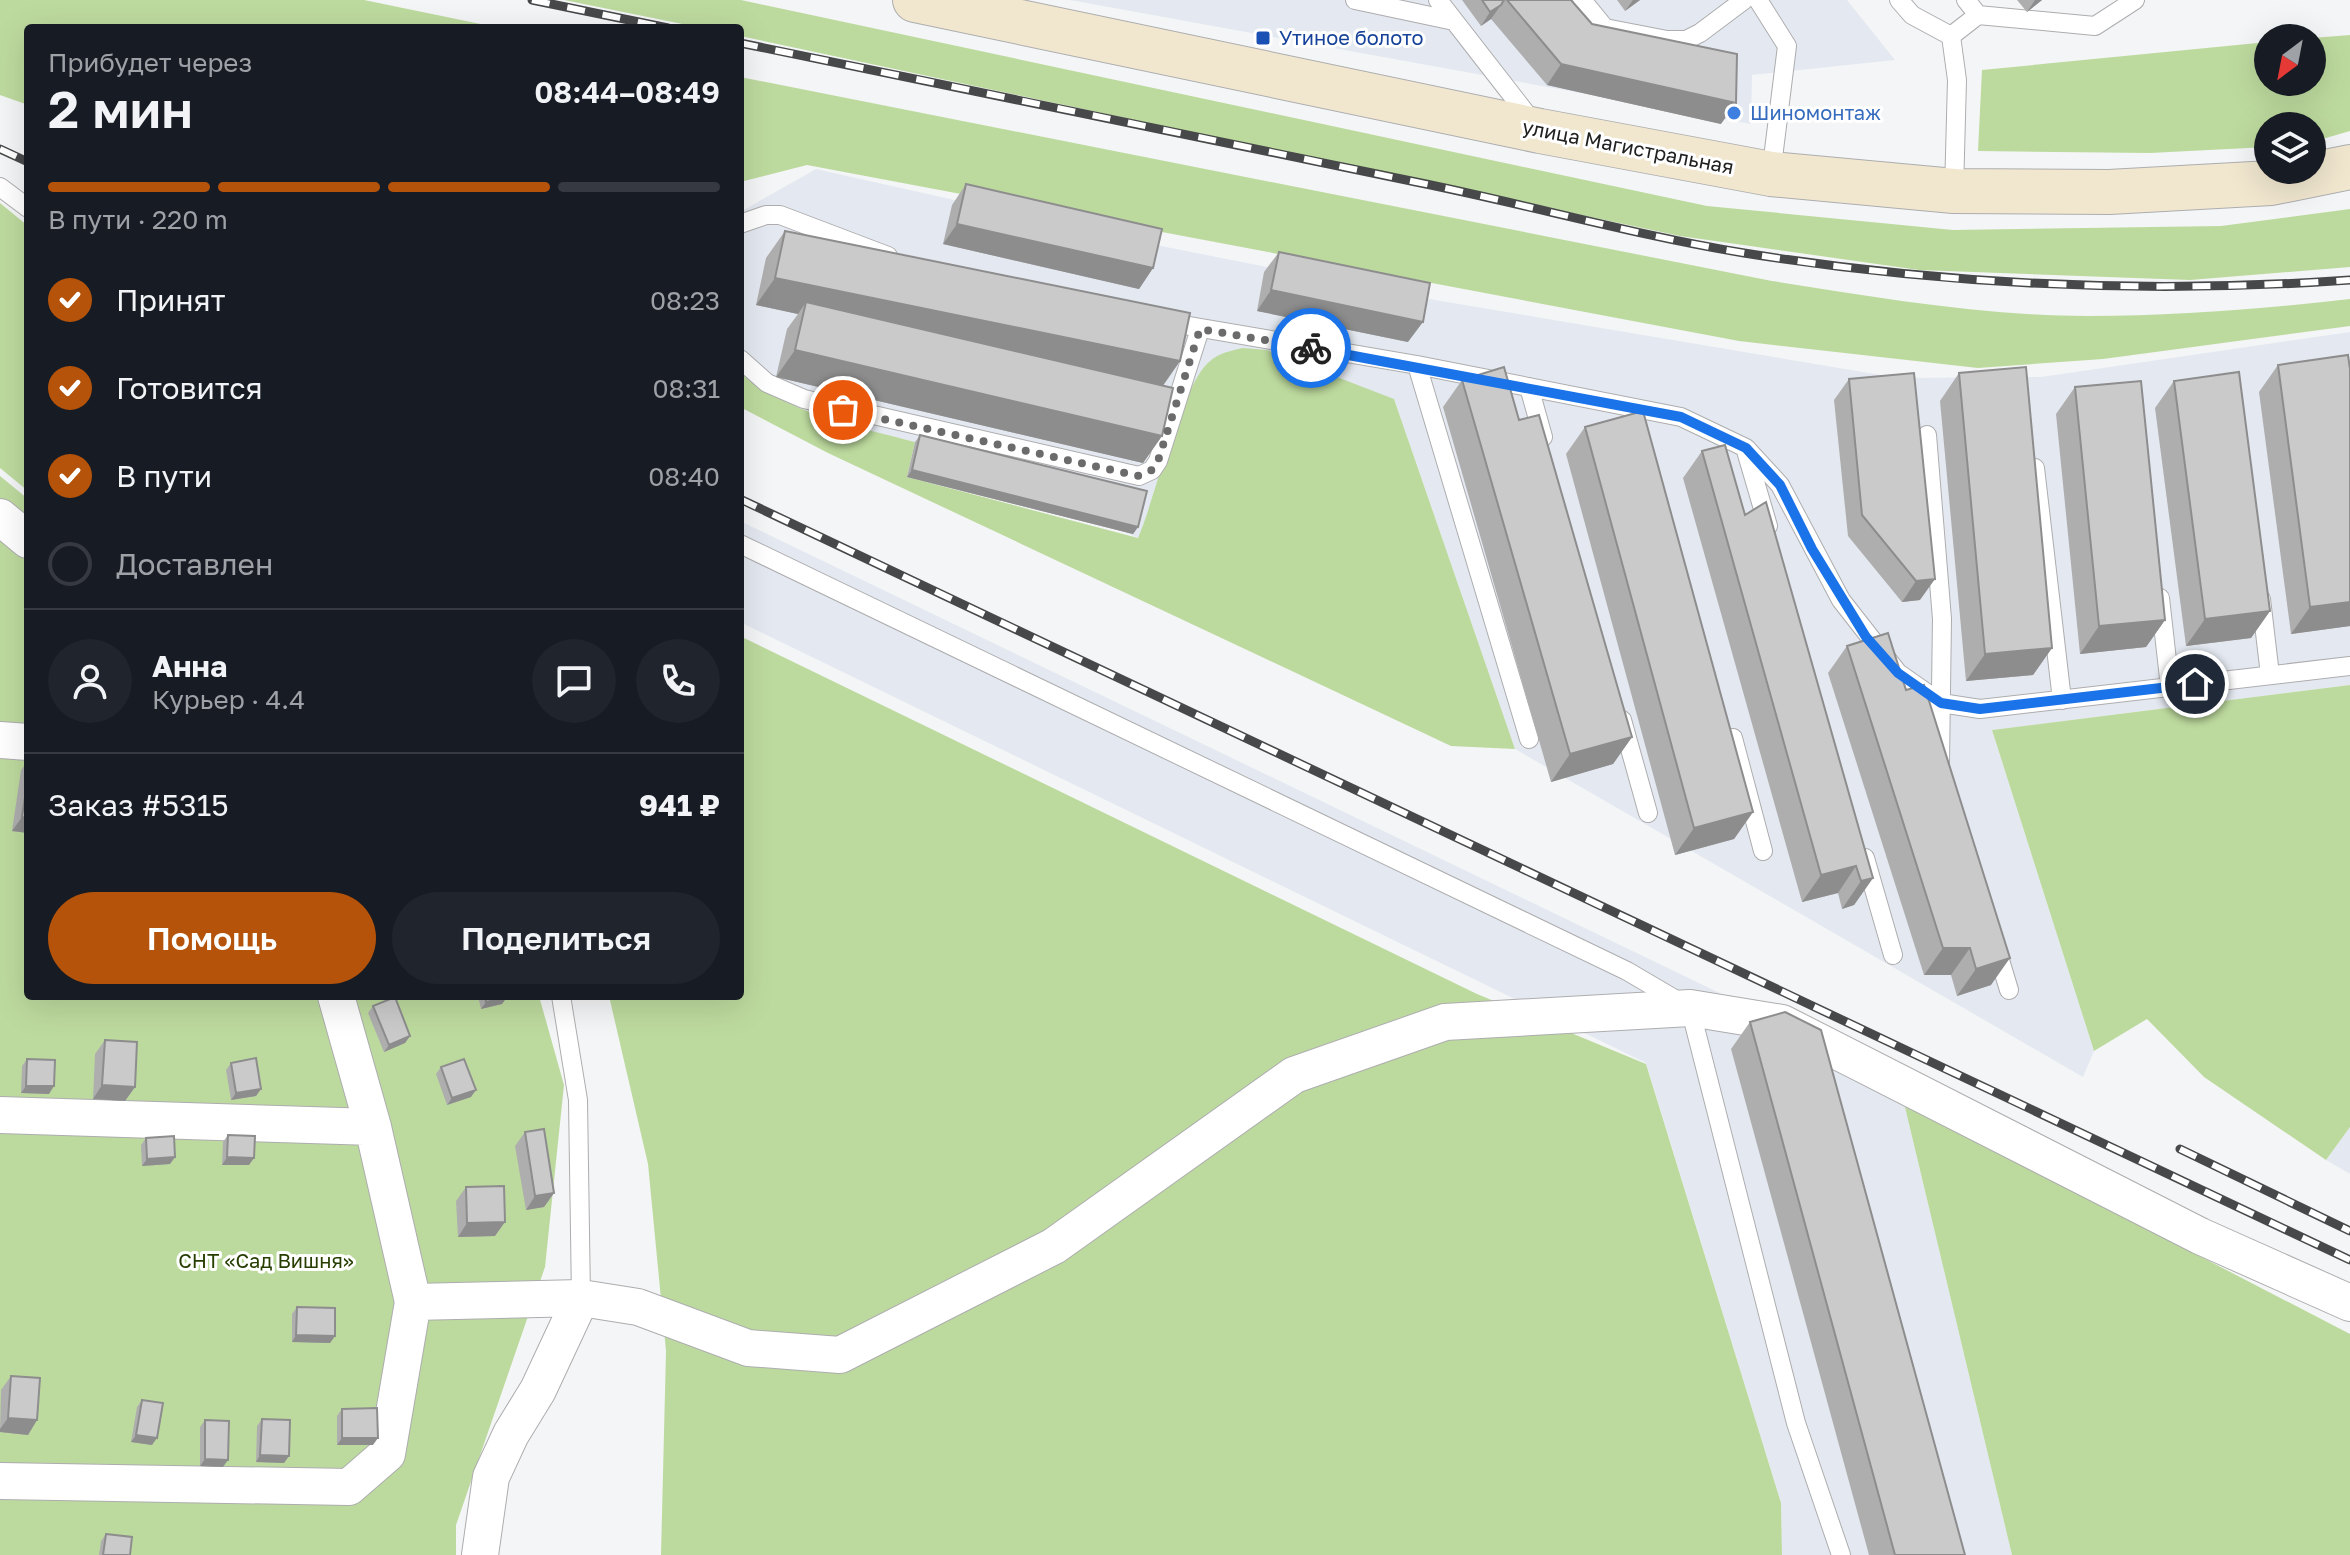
<!DOCTYPE html>
<html lang="ru">
<head>
<meta charset="utf-8">
<style>
  body { margin:0; font-family:"Golos Text",sans-serif; background:#20242c; color:#f1f3f6; height:100vh; display:flex; flex-direction:column; font-size:30px; white-space:nowrap }
  * { box-sizing:border-box; margin:0 }
  p { font-size:26px; color:#9ea1a6 }
  .icon { flex:none; width:44px; height:44px; fill:none; stroke:currentColor; stroke-width:2; stroke-linecap:round; stroke-linejoin:round }
  .map { position:relative; flex:1; overflow:hidden }
  .details { position:absolute; left:24px; top:24px; width:720px; height:976px; display:flex; flex-direction:column; background:#171b24; border-radius:8px; box-shadow:0 8px 32px #0002 }
  .details>* { flex:none }
  .needle { width:52px; rotate:212deg }
  .controls { position:absolute; left:2254px; top:24px; display:grid; gap:16px }
  .controls a { display:grid; place-items:center; width:72px; height:72px; border-radius:50%; background:#171b24; box-shadow:0 8px 32px #0002; font-size:40px }
  .pin { position:absolute; display:grid; place-items:center; width:68px; height:68px; color:#fff; margin:-34px; border:4px solid #fff; border-radius:50%; box-shadow:0 2px 8px #0007 }
  .courier { position:absolute; display:grid; place-items:center; width:80px; height:80px; margin:-40px; border:6px solid #1a73e8; border-radius:50%; background:#fff; color:#222; box-shadow:0 2px 10px #0007 }
  .summary em { font-style:normal; font-weight:600 }
  .summary div { display:flex; flex-direction:column-reverse }
  .summary { display:flex; align-items:center; justify-content:space-between; height:136px; padding:0 24px }
  h1 { font-size:52px; font-weight:600; line-height:60px }
  .bar { display:grid; grid-template-columns:repeat(4,1fr); gap:12px 8px; align-content:center; height:96px; padding:0 24px }
  .bar i { height:10px; border-radius:6px; background:#363941 }
  .bar .current { background:#b45309 }
  .bar p { grid-column:span 4 }
  .line { display:flex; align-items:center; gap:20px; padding:0 24px; border-top:2px solid #363941 }
  .line div { flex:1 }
  .round { display:grid; place-items:center; flex:none; width:84px; height:84px; border-radius:42px; background:#20242c }
  ol { padding:0 24px; list-style:none }
  li { display:flex; align-items:center; gap:24px; height:88px }
  li p { margin-inline-start:auto }
  li .icon { padding:8px; border-radius:50%; background:#b45309; color:#fff; stroke-width:4 }
  li:last-child { color:#9ea1a6 }
  li i { width:44px; height:44px; border:4px solid #363941; border-radius:50% }
  .cta { display:flex; gap:16px; margin-top:auto; padding:16px 24px }
  .cta a { flex:1; height:92px; border-radius:48px; background:#b45309; color:#fff; font-size:32px; font-weight:600; line-height:92px; text-align:center }
  .cta a+a { background:#20242c; color:#f1f3f6 }
  .map>svg:first-child { display:block }
  .built { fill:#e4e9f1 }
  .green { fill:#bdda9e }
  .lines { fill:none; stroke-linecap:round; stroke-linejoin:round }
  .lane-casing { stroke:#adadaf; stroke-width:20 }
  .street-casing { stroke:#adadaf; stroke-width:38 }
  .secondary-casing { stroke:#adadaf; stroke-width:46 }
  .lane { stroke:#fff; stroke-width:18 }
  .street { stroke:#fff; stroke-width:36 }
  .secondary { stroke:#f1e7cf; stroke-width:44 }
  .rail-casing { stroke:#474849; stroke-width:9 }
  .rail { stroke:#fff; stroke-width:6; stroke-dasharray:18; stroke-linecap:butt }
  .wall { fill:#afaeaf }
  .shaded-wall { fill:#8e8d8e }
  .building { fill:#cbcacb; stroke:#8e8d8e; stroke-width:2 }
  .done { stroke:#6b6b6c; stroke-width:8; stroke-dasharray:0 14.4 }
  .route { stroke:#1a73e8; stroke-width:10 }
  .transit-dot { fill:#1a4fb4; stroke:#fff; stroke-width:3 }
  .shop-dot { fill:#3f7fe0; stroke:#fff; stroke-width:3 }
  .labels { text-anchor:middle; stroke-width:6; stroke-linejoin:round; paint-order:stroke }
  .transit-label { font-size:20px; fill:#164399; stroke:#fff; text-anchor:start }
  .shop-label { font-size:20px; fill:#366cbe; stroke:#fff; text-anchor:start }
  .street-label { font-size:20px; fill:#212122; stroke:#fff }
  .park-label { font-size:20px; fill:#273e00; stroke:#fff }
</style>
</head>
<body>
<div class="map">
<svg width="2350" height="1555" viewBox="0 0 2350 1555">
  <rect width="100%" height="100%" fill="#f4f5f6"/>
  <path class="built" d="M1070,0H1847L1895,60L1752,75L1751,124Z
    M816,169L1151,244L1423,298L1899,378L2041,377L2350,332V685L1992,730L2094,1051L2083,1077L1515,749L1394,399L1192,385L1139,538L740,384V212Z
    M740,521L1782,1023L1904,1103L2012,1555H1782L1781,1503L1646,1063L740,622Z
    M2350,1127V1174L2326,1160Z"/>
  <path class="green" d="M0,0H364L500,28H28V105L0,95Z
    M564,0H741L1707,206L1953,230L2221,226L2350,209V267L2190,280L1919,270L1680,236L740,36V28H702Z
    M2350,35V131L2312,142V126H2268V147L2150,153L1978,151L1982,70L2268,42V82H2312V38Z
    M740,77L1772,281C1876,297 1982,316 2088,316C2176,316 2263,309 2350,299V326L2103,359L1978,368L1739,341L807,165L740,182Z
    M0,203L28,226V491L0,468Z
    M1243,348L1267,350L1394,399L1515,749L1451,746L828,453L740,407V370C789,415 852,425 915,442L907,477L1138,538C1155,499 1181,386 1209,362C1218,353 1230,351 1243,348Z
    M0,476L28,499V996H539L564,1085L545,1267L456,1525V1555H0Z
    M740,636L1477,994L1646,1064L1781,1503L1782,1555H661L666,1351L648,1164L609,996H740Z
    M2350,685V1127L2326,1160L2204,1077L2147,1019L2094,1051L1992,730Z
    M1904,1103L2350,1334V1555H2012Z"/>
  <g class="lines">
    <defs>
      <path id="lane" d="M1355,0L1454,21
        M1438,0L1532,121
        M1582,0L1605,28L1667,40H1686L1700,33L1744,0
        M1758,0L1787,46L1771,174
        M1899,0L1912,15L1951,36
        M1978,15L2095,26L2135,0
        M0,187L28,208
        M1954,191L1957,80L1951,36L1978,15L1966,0
        M740,224L766,215H780L888,256
        M1166,322L1417,365L1681,417L1746,448L1780,485L1841,600L1898,673L1941,703L1980,709L2350,666
        M740,359L767,383L804,399L1139,476L1152,470L1158,461L1200,329
        M1417,365L1529,739
        M1529,387L1543,437
        M1927,435L1942,619L1940,762
        M1746,451L1768,526
        M2035,468L2062,700
        M740,544L1627,971L1690,1008L1796,1423L1841,1555
        M2160,598L2170,687
        M2261,599L2270,675
        M1622,720L1648,813
        M1733,738L1763,851
        M1865,858L1893,955
        M1996,947L2009,990
        M561,996L578,1100L581,1298"/>
      <path id="street" d="M0,517L28,540
        M0,740L28,742
        M0,1115L373,1127
        M413,1302L581,1298
        M0,1481L349,1487L387,1454L413,1302L373,1127L336,996
        M480,1555L491,1477L511,1434L538,1390L581,1298L638,1307L748,1348L840,1355L1054,1246L1294,1075L1445,1022L1690,1008L1782,1023L2200,1236L2350,1303"/>
      <path id="secondary" d="M915,0L1540,131L1771,174L1954,191L2109,192L2271,183L2350,167"/>
    </defs>
    <use href="#lane" class="lane-casing"/>
    <use href="#street" class="street-casing"/>
    <use href="#secondary" class="secondary-casing"/>
    <use href="#lane" class="lane"/>
    <use href="#street" class="street"/>
    <use href="#secondary" class="secondary"/>
    <defs>
      <path id="rail" d="M532,0L668,28
        M740,43C965,89 1190,135 1416,182C1526,204 1634,235 1744,253C1945,285 2147,294 2350,280
        M0,149L28,162
        M740,499L2350,1260
        M2180,1149L2350,1231"/>
    </defs>
    <use href="#rail" class="rail-casing"/>
    <use href="#rail" class="rail"/>
  </g>
  <path class="wall" d="M1462,0H1571L1592,24L1721,124L1547,85L1491,19L1481,26Z
    M1617,0H1640L1625,11Z
    M2017,0H2042L2027,12Z
    M966,184L1153,268L1139,289L943,244L952,205Z
    M785,231L1180,361L1163,386L1162,436L1143,463L776,377L787,329L798,314L756,305L766,258Z
    M1279,252L1408,342L1257,311L1264,272Z
    M2278,365L2350,369V626L2291,634L2259,392Z
    M1914,373L1920,600L1902,602L1848,536L1834,400L1849,379Z
    M1959,373L2052,648L2033,675L1966,681L1940,401Z
    M1462,380L1519,420L1632,737L1613,764L1551,782L1443,407Z
    M2174,381L2270,611L2251,638L2186,646L2155,408Z
    M2075,387L2165,620L2146,647L2080,654L2056,414Z
    M1585,427L1753,812L1734,839L1675,855L1566,454Z
    M920,435L1138,527L1133,534L907,477L915,442Z
    M1702,451L1745,515L1873,878L1854,905L1842,909L1838,893L1802,902L1683,478Z
    M1847,646L1991,985L1957,996L1951,975H1924L1828,673Z
    M28,761V833L12,831L21,770Z
    M478,996H507V997L502,1004L481,1009Z
    M373,1006L410,1036L405,1043L384,1052L368,1013Z
    M1750,1022L1965,1555H1869L1731,1049Z
    M105,1040L135,1087L125,1101L93,1099L95,1054Z
    M27,1059L49,1094L21,1093L22,1066Z
    M231,1063L261,1089L256,1096L231,1100L226,1070Z
    M441,1067L471,1097L447,1105L436,1074Z
    M525,1132L554,1193L544,1207L526,1210L515,1146Z
    M228,1135L249,1165H222L223,1142Z
    M146,1138L175,1157L170,1164L142,1166L141,1145Z
    M466,1187L495,1236L458,1237L456,1201Z
    M297,1307L335,1336L330,1343L292,1342V1314Z
    M11,1376L37,1420L28,1435L0,1432L1,1390Z
    M142,1400L152,1445L131,1442L137,1407Z
    M342,1409L373,1445H337V1416Z
    M262,1419L289,1456L284,1463L256,1462L257,1426Z
    M205,1420L223,1467L200,1466V1427Z
    M106,1534L130,1555H99L101,1541Z"/>
  <path class="shaded-wall" d="M1633,0H1640L1625,11Z
    M2035,0H2042L2027,12Z
    M1501,5L1491,19L1481,26L1490,12Z
    M1561,64L1736,103L1721,124L1547,85Z
    M957,224L1153,268L1139,289L943,244Z
    M775,278L1180,361L1161,388L806,302L798,314L756,305Z
    M1271,290L1423,322L1408,342L1257,311Z
    M795,350L1162,436L1143,463L776,377Z
    M912,470L1138,527L1133,534L907,477Z
    M1935,579L1920,600L1902,602L1916,581Z
    M2350,602V626L2291,634L2310,607Z
    M2270,611L2251,638L2186,646L2205,619Z
    M2165,620L2146,647L2080,654L2099,626Z
    M2052,648L2033,675L1966,681L1985,654Z
    M1632,737L1613,764L1551,782L1570,754Z
    M1753,812L1734,839L1675,855L1694,828Z
    M22,817L28,818V833L12,831Z
    M1856,866L1838,893L1802,902L1821,875Z
    M1873,878L1854,905L1842,909L1861,881Z
    M1943,948H1970L1951,975H1924Z
    M2010,958L1991,985L1957,996L1976,969Z
    M507,997L502,1004L481,1009L486,1002Z
    M410,1036L405,1043L384,1052L389,1045Z
    M102,1085L135,1087L125,1101L93,1099Z
    M26,1086H54L49,1094L21,1093Z
    M261,1089L256,1096L231,1100L236,1093Z
    M476,1090L471,1097L447,1105L452,1098Z
    M175,1157L170,1164L142,1166L147,1159Z
    M227,1157L254,1158L249,1165H222Z
    M554,1193L544,1207L526,1210L535,1196Z
    M505,1222L495,1236L458,1237L467,1223Z
    M296,1335L335,1336L330,1343L292,1342Z
    M8,1418L37,1420L28,1435L0,1432V1429Z
    M136,1435L157,1438L152,1445L131,1442Z
    M342,1438H378L373,1445H337Z
    M260,1455L289,1456L284,1463L256,1462Z
    M205,1459L228,1460L223,1467L200,1466Z"/>
  <path class="building" d="M1482,0H1504L1501,5L1490,12Z
    M1507,0H1571L1592,24L1737,54L1736,103L1561,64Z
    M966,184L1162,229L1153,268L957,224Z
    M785,231L1190,313L1180,361L775,278Z
    M1279,252L1430,283L1423,322L1271,290Z
    M806,302L1173,388L1162,436L795,350Z
    M2348,355L2350,369V602L2310,607L2278,365Z
    M1504,367L1519,420L1539,415L1632,737L1570,754L1462,380Z
    M2026,367L2052,648L1985,654L1959,373Z
    M2239,372L2270,611L2205,619L2174,381Z
    M1914,373L1935,579L1916,581L1862,515L1849,379Z
    M2141,381L2165,620L2099,626L2075,387Z
    M1643,411L1753,812L1694,828L1585,427Z
    M920,435L1147,491L1138,527L912,470Z
    M1725,445L1745,515L1766,502L1873,878L1861,881L1856,866L1821,875L1702,451Z
    M1888,633L1906,690L1924,685L2010,958L1976,969L1970,948H1943L1847,646Z
    M28,778V818L22,817Z
    M485,996H507V997L486,1002Z
    M395,997L410,1036L389,1045L373,1006Z
    M1785,1012L1821,1030L1965,1555H1895L1750,1022Z
    M105,1040L137,1042L135,1087L102,1085Z
    M256,1058L261,1089L236,1093L231,1063Z
    M27,1059L55,1060L54,1086H26Z
    M464,1059L476,1090L452,1098L441,1067Z
    M544,1129L554,1193L535,1196L525,1132Z
    M228,1135L255,1136L254,1158L227,1157Z
    M174,1136L175,1157L147,1159L146,1138Z
    M504,1186L505,1222L467,1223L466,1187Z
    M297,1307L335,1308V1336L296,1335Z
    M11,1376L40,1378L37,1420L8,1418Z
    M142,1400L163,1403L157,1438L136,1435Z
    M377,1408L378,1438H342V1409Z
    M262,1419L290,1420L289,1456L260,1455Z
    M205,1420L229,1421L228,1460L205,1459Z
    M106,1534L132,1537L130,1555H103Z"/>
  <g class="lines">
    <path class="done" d="M843,410L1139,476L1152,470L1158,461L1200,329L1311,348"/>
    <path class="route" d="M1311,348L1681,417L1746,448L1780,485L1812,549L1866,637L1898,673L1941,703L1980,709L2195,684"/>
  </g>
  <rect class="transit-dot" x="1255" y="30" width="16" height="16" rx="4"/>
  <circle class="shop-dot" cx="1734" cy="113" r="8"/>
  <g class="labels">
    <g class="transit-label">
      <text x="1279" y="45">Утиное болото</text>
    </g>
    <g class="shop-label">
      <text x="1750" y="120">Шиномонтаж</text>
    </g>
    <g class="street-label">
      <text transform="translate(1628 147) rotate(11)" y="7">улица Магистральная</text>
    </g>
    <g class="park-label">
      <text x="266" y="1268">СНТ «Сад Вишня»</text>
    </g>
  </g>
</svg>
<div class="controls">
<a><svg class="needle" viewBox="-14 -14 28 28"><path d="M0-13l5 13h-10z" fill="#e53935"/><path d="M0 13l5-13h-10z" fill="#9ea1a6"/></svg></a>
<a><svg class="icon" aria-label="layers" viewBox="0 0 24 24"><path d="M12 4l9 5-9 5-9-5zM3 14l9 5 9-5"/></svg></a>
</div>
<div class="pin" style="left:843px;top:410px;background:#ea580c"><svg class="icon" aria-label="bag" viewBox="0 0 24 24"><path d="M5 8h14l-1 12H6zM9 8a3 3 0 0 1 6 0"/></svg></div>
<div class="pin" style="left:2195px;top:684px;background:#1f2937"><svg class="icon" aria-label="home" viewBox="0 0 24 24"><path d="M3 11l9-7 9 7M6 9v11h12V9"/></svg></div>
<div class="courier" style="left:1311px;top:348px"><svg class="icon" aria-label="bike" viewBox="0 0 24 24"><circle cx="6" cy="16" r="4"/><circle cx="18" cy="16" r="4"/><path d="M6 16l4-8h5l3 8M10 8l3 8H6M13 5h3"/></svg></div>
<section class="details">
<div class="summary"><div><h1>2 мин</h1><p>Прибудет через</p></div><em>08:44–08:49</em></div>
<div class="bar"><i class="current"></i><i class="current"></i><i class="current"></i><i></i><p>В пути · 220 m</p></div>
<ol>
<li><svg class="icon" aria-label="check" viewBox="0 0 24 24"><path d="M5 12l5 5 9-10"/></svg>Принят<p>08:23</p></li>
<li><svg class="icon" aria-label="check" viewBox="0 0 24 24"><path d="M5 12l5 5 9-10"/></svg>Готовится<p>08:31</p></li>
<li><svg class="icon" aria-label="check" viewBox="0 0 24 24"><path d="M5 12l5 5 9-10"/></svg>В пути<p>08:40</p></li>
<li><i></i>Доставлен</li>
</ol>
<div class="line" style="height:144px"><a class="round"><svg class="icon" aria-label="person" viewBox="0 0 24 24"><circle cx="12" cy="8" r="4"/><path d="M4 21q1-7 8-7t8 7"/></svg></a><div><b>Анна</b><p>Курьер · 4.4</p></div><a class="round"><svg class="icon" aria-label="chat" viewBox="0 0 24 24"><path d="M4 5h16v11H9l-5 4z"/></svg></a><a class="round"><svg class="icon" aria-label="phone" viewBox="0 0 24 24"><path d="M5 4h4l2 5-3 2q2 4 5 5l2-3 5 2v4C11 20 4 13 5 4z"/></svg></a></div>
<div class="line" style="height:104px"><div>Заказ #5315</div><b>941 ₽</b></div>
<div class="cta"><a>Помощь</a><a>Поделиться</a></div>
</section>
</div>
</body>
</html>
